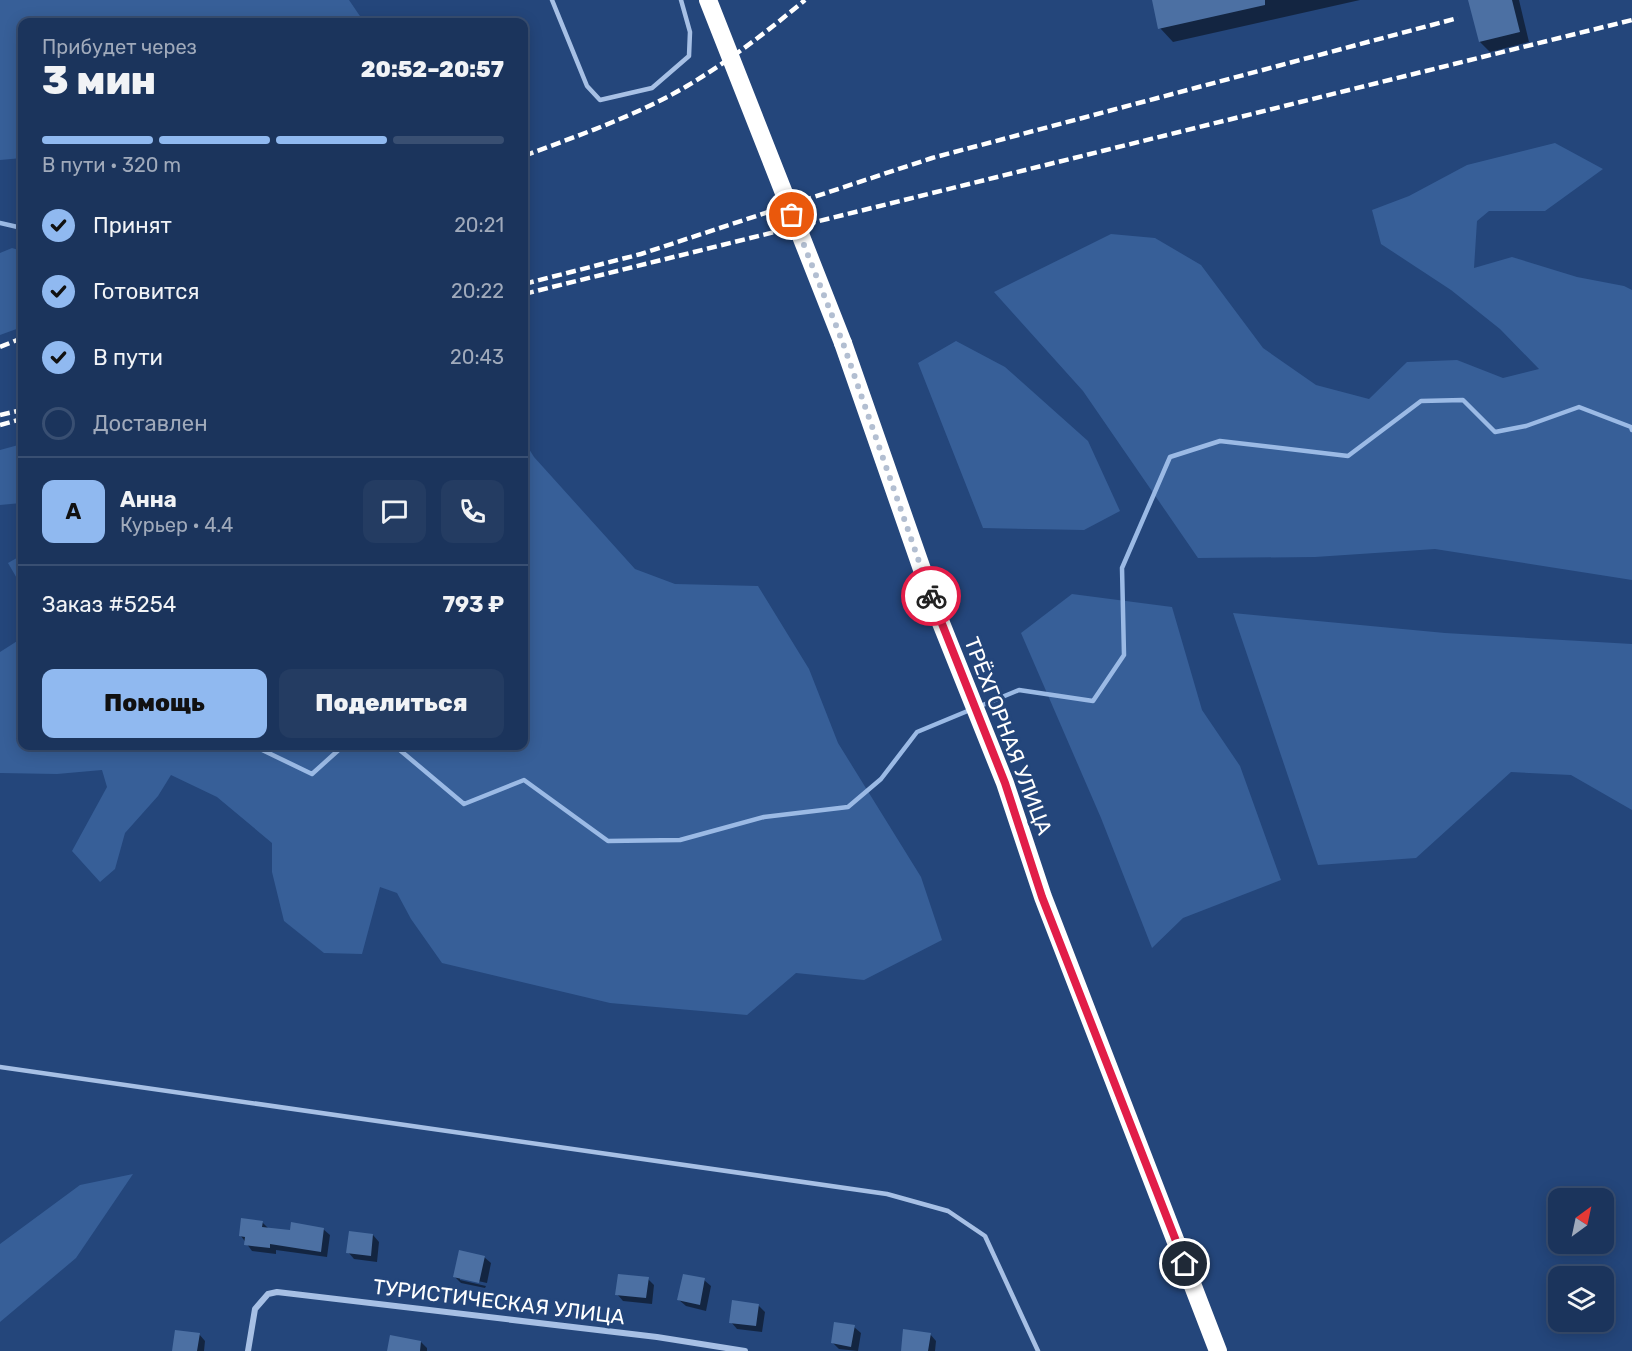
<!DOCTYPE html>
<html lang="ru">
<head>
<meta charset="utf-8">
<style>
  body { margin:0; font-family:Rubik,sans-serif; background:#243c62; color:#f1f3f6; height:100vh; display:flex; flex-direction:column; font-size:22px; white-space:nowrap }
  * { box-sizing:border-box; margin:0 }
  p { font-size:20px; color:#a0aabb }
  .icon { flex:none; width:33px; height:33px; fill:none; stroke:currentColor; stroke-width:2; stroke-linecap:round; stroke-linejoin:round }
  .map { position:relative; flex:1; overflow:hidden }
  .panel { position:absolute; left:18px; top:18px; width:510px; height:732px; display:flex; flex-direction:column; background:#1b345c; border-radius:12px; box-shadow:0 3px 15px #0003,0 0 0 2px #394f72 }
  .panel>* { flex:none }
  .needle { width:39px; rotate:33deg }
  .tools { position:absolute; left:1548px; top:1188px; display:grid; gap:12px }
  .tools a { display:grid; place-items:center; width:66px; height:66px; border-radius:12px; background:#1b345c; box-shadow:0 3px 15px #0003,0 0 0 2px #394f72; font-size:30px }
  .pin { position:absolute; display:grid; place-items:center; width:51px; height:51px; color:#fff; margin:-26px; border:3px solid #fff; border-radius:50%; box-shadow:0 2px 6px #0007 }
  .courier { position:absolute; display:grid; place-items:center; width:60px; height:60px; margin:-30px; border:4px solid #e11d48; border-radius:50%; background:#fff; color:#222; box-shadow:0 2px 8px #0007 }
  .summary em { font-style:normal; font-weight:800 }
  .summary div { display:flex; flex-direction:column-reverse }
  .summary { display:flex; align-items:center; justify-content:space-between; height:102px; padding:0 24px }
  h1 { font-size:39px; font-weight:800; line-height:45px }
  .bar { display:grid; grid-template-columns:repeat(4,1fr); gap:9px 6px; align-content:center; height:72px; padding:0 24px }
  .bar i { height:8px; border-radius:4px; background:#394f72 }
  .bar .selected { background:#90b9f0 }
  .bar p { grid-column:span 4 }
  .line { display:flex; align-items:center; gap:15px; padding:0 24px; border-top:2px solid #394f72 }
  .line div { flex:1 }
  .round { display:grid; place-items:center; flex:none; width:63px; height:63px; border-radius:12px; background:#243c62 }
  ol { padding:0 24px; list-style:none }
  li { display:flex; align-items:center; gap:18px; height:66px }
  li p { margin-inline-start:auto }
  li .icon { padding:6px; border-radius:50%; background:#90b9f0; color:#111; stroke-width:4 }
  li:last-child { color:#a0aabb }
  li i { width:33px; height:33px; border:3px solid #394f72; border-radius:50% }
  .primary-button { display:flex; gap:12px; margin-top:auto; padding:12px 24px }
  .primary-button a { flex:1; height:69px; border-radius:12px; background:#90b9f0; color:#111; font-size:24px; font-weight:800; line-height:69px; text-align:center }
  .primary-button a+a { background:#243c62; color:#f1f3f6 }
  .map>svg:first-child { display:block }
  .green { fill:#375f98 }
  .shadow { fill:#0007 }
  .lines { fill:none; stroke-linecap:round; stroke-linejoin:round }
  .stream { stroke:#9bbae5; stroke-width:4.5 }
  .building { fill:#4c70a3 }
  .lane { stroke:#a7c0e5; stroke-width:4.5 }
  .street { stroke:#a7c0e5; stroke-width:6 }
  .highway { stroke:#fff; stroke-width:18 }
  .rail { stroke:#fff; stroke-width:4.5; stroke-dasharray:10 4.5; stroke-linecap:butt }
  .highway-bridge { stroke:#fff; stroke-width:18 }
  .done { stroke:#b2bed1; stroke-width:6; stroke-dasharray:0 10.8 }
  .route { stroke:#e11d48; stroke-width:8 }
  .labels { text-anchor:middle; stroke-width:6; stroke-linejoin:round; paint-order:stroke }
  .street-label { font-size:21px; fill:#fff; stroke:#24467b }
</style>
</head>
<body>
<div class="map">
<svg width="1632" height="1351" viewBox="0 0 1632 1351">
  <rect width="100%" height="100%" fill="#24467b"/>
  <path class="green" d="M0,0H349L364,22H22V158L0,160Z
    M1555,143L1603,169L1545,211H1489L1477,221L1474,268L1512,257L1577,277L1624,286L1632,290V580L1435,549L1315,557L1198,558L1083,391L994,292L1111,234L1155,238L1201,265L1263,348L1316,385L1369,399L1407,362L1457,360L1503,378L1539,369L1500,329L1451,290L1381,244L1372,210L1409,196L1467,165Z
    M12,248L22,251V327L0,335V253Z
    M956,341L1005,367L1088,441L1120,511L1084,530L983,528L918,363Z
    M524,441L534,457L635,569L675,584L758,586L809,669L838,743L921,877L942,940L864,980L796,973L747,1015L610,1003L442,963L411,919L397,893L380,887L362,954L324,953L284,921L272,872V843L217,797L171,775L158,796L125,833L115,869L100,882L72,851L107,787L102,770L57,774L0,773V652L22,638V746H524Z
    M22,444V507L21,503L0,505V450Z
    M22,555V587L8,563Z
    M1072,594L1172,607L1202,710L1240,766L1281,880L1183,918L1152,948L1101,818L1021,633Z
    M1233,613L1445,633L1632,644V810L1571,775L1511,772L1416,858L1318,865Z
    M133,1174L76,1258L0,1322V1244L80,1185Z"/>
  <path class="shadow" d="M1153,0H1360L1173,42L1160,28Z
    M1470,0H1519L1529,42L1490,52L1480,42Z
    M262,1222L269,1229L291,1232L323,1229L330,1235L327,1257L276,1250V1254L252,1251L241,1236Z
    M373,1235L379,1242L377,1262L354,1259L348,1252Z
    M484,1257L491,1263L487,1283L460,1277V1280L486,1286L485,1288L461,1283L455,1277Z
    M648,1279L654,1285L652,1304L623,1301L617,1294Z
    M704,1280L711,1286L706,1311L686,1306L679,1300Z
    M758,1305L765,1312L762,1332L737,1329L731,1322Z
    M854,1327L861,1333L858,1351L839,1349L833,1343Z
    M199,1334L205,1341L204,1351H174Z
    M930,1334L936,1341L935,1351H902Z
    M421,1342L427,1348V1351H389Z"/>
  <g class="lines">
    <path class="stream" d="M0,223L22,228
      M978,707L1019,690L1093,701L1124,655L1122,568L1170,457L1220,441L1348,456L1421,401L1463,400L1495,432L1526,426L1579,407L1631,427L1632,430
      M249,746H254L312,774L343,746
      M395,746L464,804L524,780L608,841L680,840L764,817L848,807L881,779L917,732L970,710"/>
  </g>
  <path class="building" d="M1152,0H1265V5L1158,29Z
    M1468,0H1512L1520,32L1479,42Z
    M241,1218L263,1221L262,1227L290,1230L291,1222L324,1228L321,1252L270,1244V1248L244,1245L245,1237L239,1236Z
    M349,1231L373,1234L371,1256L346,1253Z
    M459,1250L485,1256L479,1283L453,1277Z
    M618,1274L649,1277L646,1298L615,1295Z
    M683,1274L705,1278L700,1305L677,1300Z
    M732,1300L759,1304L756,1326L729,1323Z
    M834,1322L855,1325L851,1347L831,1343Z
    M903,1329L931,1333L928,1351H901Z
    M175,1330L200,1333L197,1351H172Z
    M390,1335L421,1341L420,1351H387Z"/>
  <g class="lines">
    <path class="lane" d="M552,0L587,86L600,100L652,88L689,56L690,32L681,0
      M0,1067L887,1194L948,1211L985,1236L1038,1351"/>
    <path class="street" d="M248,1351L255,1309L268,1294L277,1292L657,1337L745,1351"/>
    <path class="highway" d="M843,343L939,618L1005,783L1043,897L1218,1351"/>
    <path class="rail" d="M524,156C579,135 636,116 687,86C729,61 768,31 805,0
      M524,284L641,254L932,158L1458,18
      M524,294L1632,20
      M0,347L22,338
      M0,415L22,410
      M0,425L22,419"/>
    <path class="highway-bridge" d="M708,0L843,343"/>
  </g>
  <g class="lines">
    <path class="done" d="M792,215L843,343L931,596"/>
    <path class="route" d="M931,596L1005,783L1042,897L1185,1264"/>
  </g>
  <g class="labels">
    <g class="street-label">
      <text transform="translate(1008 736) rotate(69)" y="7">ТРЁХГОРНАЯ УЛИЦА</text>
      <text transform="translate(499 1302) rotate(7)" y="7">ТУРИСТИЧЕСКАЯ УЛИЦА</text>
    </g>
  </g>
</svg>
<div class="tools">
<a><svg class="needle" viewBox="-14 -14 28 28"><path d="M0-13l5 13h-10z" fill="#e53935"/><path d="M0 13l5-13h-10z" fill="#a0aabb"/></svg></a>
<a><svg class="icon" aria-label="layers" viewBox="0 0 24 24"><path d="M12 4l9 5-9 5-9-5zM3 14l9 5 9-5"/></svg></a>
</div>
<div class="pin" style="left:792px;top:215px;background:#ea580c"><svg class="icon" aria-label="bag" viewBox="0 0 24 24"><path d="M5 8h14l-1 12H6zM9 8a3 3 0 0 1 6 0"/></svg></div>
<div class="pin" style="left:1185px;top:1264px;background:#1f2937"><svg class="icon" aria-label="home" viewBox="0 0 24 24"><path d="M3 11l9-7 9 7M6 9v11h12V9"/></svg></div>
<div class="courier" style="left:931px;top:596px"><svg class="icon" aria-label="bike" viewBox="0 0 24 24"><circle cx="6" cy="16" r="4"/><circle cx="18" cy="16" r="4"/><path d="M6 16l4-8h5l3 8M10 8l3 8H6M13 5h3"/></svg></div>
<section class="panel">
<div class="summary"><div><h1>3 мин</h1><p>Прибудет через</p></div><em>20:52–20:57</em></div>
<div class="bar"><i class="selected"></i><i class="selected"></i><i class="selected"></i><i></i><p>В пути · 320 m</p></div>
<ol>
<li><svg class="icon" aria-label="check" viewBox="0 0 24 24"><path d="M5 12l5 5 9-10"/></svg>Принят<p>20:21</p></li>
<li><svg class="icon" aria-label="check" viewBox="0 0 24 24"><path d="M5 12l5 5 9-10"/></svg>Готовится<p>20:22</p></li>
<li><svg class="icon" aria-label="check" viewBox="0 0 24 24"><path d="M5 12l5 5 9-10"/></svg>В пути<p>20:43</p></li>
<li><i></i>Доставлен</li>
</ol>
<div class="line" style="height:108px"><b class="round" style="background:#90b9f0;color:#111">А</b><div><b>Анна</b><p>Курьер · 4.4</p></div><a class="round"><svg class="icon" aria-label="chat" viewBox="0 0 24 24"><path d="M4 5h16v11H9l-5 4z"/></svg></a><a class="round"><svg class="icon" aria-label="phone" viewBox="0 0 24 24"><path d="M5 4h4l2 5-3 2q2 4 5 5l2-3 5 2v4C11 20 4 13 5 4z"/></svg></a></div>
<div class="line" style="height:78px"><div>Заказ #5254</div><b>793 ₽</b></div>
<div class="primary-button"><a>Помощь</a><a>Поделиться</a></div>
</section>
</div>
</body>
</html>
